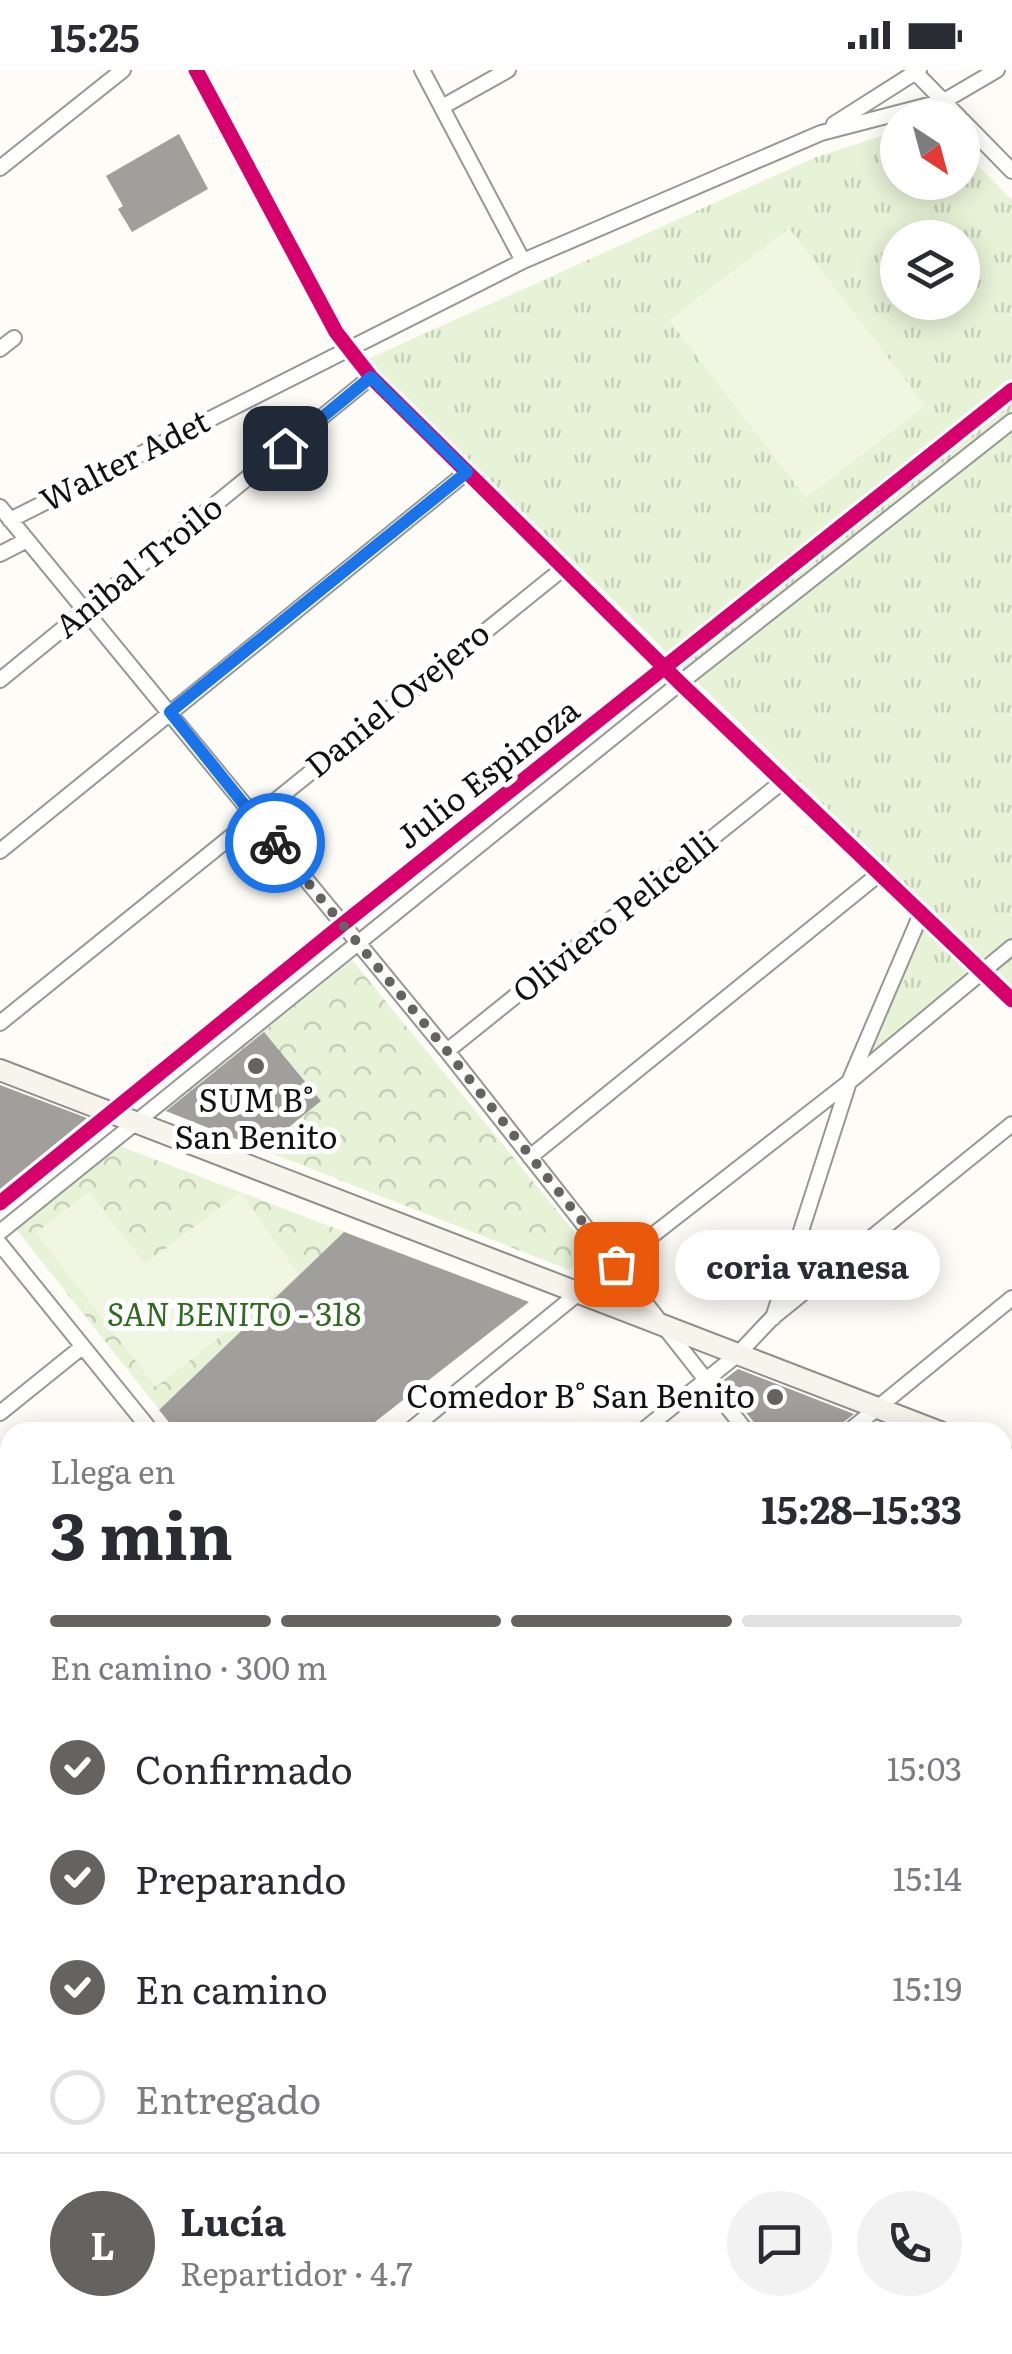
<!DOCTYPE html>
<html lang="es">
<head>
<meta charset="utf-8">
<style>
  body { margin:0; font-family:Literata,serif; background:#f2f2f3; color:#2b2b33; height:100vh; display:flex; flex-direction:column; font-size:38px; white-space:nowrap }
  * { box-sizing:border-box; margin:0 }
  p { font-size:32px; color:#7c7c81 }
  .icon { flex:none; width:55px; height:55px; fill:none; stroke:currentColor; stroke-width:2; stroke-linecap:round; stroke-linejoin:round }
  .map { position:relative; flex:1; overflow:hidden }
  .side { position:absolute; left:0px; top:1352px; width:1012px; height:932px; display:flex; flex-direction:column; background:#fff; border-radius:30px 30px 0 0; box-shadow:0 5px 25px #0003 }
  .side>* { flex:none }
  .needle { width:65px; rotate:144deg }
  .fabs { position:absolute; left:880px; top:30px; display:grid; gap:20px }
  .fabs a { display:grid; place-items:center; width:100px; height:100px; border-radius:50%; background:#fff; box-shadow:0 5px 25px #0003; font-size:50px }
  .pin { position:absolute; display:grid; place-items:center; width:85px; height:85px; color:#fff; margin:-42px; border-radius:20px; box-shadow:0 5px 15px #0006 }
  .courier { position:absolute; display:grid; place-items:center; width:100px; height:100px; margin:-50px; border:8px solid #1a73e8; border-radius:50%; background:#fff; color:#222; box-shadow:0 2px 12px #0007 }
  .bubble { position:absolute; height:70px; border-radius:35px; background:#fff; box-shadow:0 5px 25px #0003; font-size:32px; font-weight:700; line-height:70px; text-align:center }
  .summary em { font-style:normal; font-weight:700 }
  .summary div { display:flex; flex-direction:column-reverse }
  .summary { display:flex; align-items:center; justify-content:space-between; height:170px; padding:0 50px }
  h1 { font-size:65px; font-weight:700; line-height:75px }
  .bar { display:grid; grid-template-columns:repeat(4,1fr); gap:15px 10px; align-content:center; height:120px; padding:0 50px }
  .bar i { height:12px; border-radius:8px; background:#e1e1e2 }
  .bar .selected { background:#646362 }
  .bar p { grid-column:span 4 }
  .line { display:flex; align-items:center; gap:25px; padding:0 50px; border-top:2px solid #e1e1e2 }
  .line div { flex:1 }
  .round { display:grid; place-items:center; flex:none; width:105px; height:105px; border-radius:52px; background:#f2f2f3 }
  ol { padding:0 50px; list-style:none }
  li { display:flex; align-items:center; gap:30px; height:110px }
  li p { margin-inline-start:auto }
  li .icon { padding:10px; border-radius:50%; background:#646362; color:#fff; stroke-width:4 }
  li:last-child { color:#7c7c81 }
  li i { width:55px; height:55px; border:5px solid #e1e1e2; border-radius:50% }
  .status { display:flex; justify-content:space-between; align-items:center; height:70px; padding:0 50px; background:#fff; direction:ltr }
  .status svg { height:28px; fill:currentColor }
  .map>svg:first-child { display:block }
  .grass { fill:url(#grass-tufts); fill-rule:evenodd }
  .park { fill:url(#park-crowns) }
  .pitch { fill:#f0f6e1 }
  .building { fill:#a19f9c }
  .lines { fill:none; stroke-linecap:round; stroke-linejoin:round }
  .street-casing { stroke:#979795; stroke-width:18 }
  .secondary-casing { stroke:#8e8d8b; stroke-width:24 }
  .street { stroke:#fffffe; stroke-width:14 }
  .secondary { stroke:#f6f4eb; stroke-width:20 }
  .cycleway-casing { stroke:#fff; stroke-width:21 }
  .cycleway { stroke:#d6006c; stroke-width:15 }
  .done { stroke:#646362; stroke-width:10; stroke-dasharray:0 18 }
  .route { stroke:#1a73e8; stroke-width:12 }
  .poi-dot { fill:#646362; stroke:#fff; stroke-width:4 }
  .labels { text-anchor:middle; stroke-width:10; stroke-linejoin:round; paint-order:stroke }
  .street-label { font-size:32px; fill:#111; stroke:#fff }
  .poi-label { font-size:32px; fill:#111; stroke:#fff }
  .park-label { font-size:32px; font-style:italic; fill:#2f6b1f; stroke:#fff }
</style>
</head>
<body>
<div class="status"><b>15:25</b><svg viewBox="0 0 49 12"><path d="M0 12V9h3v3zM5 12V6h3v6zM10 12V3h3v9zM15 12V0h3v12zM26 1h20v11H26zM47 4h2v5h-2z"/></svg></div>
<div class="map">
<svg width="1012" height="2284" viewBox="0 0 1012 2284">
  <defs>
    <pattern id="grass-tufts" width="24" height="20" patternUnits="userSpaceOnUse" patternTransform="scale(2.5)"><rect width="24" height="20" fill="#e7f3d7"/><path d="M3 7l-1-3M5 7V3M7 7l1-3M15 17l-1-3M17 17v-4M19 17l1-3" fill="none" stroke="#c5cfb8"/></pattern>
    <pattern id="park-crowns" width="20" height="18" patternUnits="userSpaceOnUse" patternTransform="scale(2.5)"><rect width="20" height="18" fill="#e7f3d7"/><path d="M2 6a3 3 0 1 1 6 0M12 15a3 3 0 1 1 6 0" fill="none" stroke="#c5cfb8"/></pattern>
  </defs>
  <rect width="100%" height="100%" fill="#fdfcf7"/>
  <path class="grass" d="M897,61L898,112H962L963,81L1012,130V918L366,290L814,88ZM898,168H962V232H898Z
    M921,851L975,901L860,996Z"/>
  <path class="park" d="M352,890L590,1181L569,1200L164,1041Z
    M117,1075L529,1232L362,1362H177L16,1159Z"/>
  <path class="pitch" d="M789,158L925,336L806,428L669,250Z
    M89,1122L145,1194L240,1122L299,1205L156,1317L36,1163Z
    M0,1917L10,1929V2027L0,2035Z
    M10,2037V2199L0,2207V2045Z"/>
  <path class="building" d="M179,64L208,119L132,162L118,139L123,136L106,106Z
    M264,962L321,1031L262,1079L166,1041Z
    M0,1015L87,1048L0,1119Z
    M344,1162L529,1232L362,1362H177L159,1340Z
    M738,1299L854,1344L841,1354L838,1362H762L721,1312Z"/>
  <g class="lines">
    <defs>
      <path id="street" d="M196,0L336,262L371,307L680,613L1012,930
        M422,0L523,191
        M913,0L960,48
        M442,37L508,0
        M962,50L1012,101
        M834,54L919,0
        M0,98L123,0
        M0,279L14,268
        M0,437L447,981L747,1362
        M10,450L523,191L821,63L944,31L997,0
        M0,484L27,470
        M0,610L371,307
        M0,781L467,402
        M0,953L565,497
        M447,981L782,712
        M530,1087L879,804
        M0,1133L343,854L1012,320
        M0,1162L680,613L1012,351
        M0,1174L152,1362
        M773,1248L849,1012L921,844
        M0,1343L82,1277
        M408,1362L576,1225L849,1012L1012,877
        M641,1362L737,1285L772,1248L1012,1054
        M848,1362L1012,1228
        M1002,1418L1012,1410
        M0,1514L10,1506
        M1002,1603L1012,1595
        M1002,1674L1012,1685
        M0,1693L10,1685
        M1002,1773L1012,1765
        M0,1878L10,1890
        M1002,1952L1012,1944
        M1002,1982L1012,1975
        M1002,2167L1012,2159
        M0,2232L10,2224
        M140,2275L147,2284
        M323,2275L330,2284
        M534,2275L541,2284
        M886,2275L893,2284
        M588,2284L599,2275
        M627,2284L638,2275
        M857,2284L868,2275"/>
      <path id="secondary" d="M0,1000L940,1362
        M1002,1386L1012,1390"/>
    </defs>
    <use href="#street" class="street-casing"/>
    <use href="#secondary" class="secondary-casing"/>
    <use href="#street" class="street"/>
    <use href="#secondary" class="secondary"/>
    <defs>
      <path id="cycleway" d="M196,0L336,262L371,307L680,613L1012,930
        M0,1133L343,854L1012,320"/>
    </defs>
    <use href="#cycleway" class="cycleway-casing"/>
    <use href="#cycleway" class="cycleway"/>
  </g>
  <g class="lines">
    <path class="done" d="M275,773L447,981L616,1194"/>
    <path class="route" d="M275,773L170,642L467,402L371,307L285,378"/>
  </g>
  <g class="poi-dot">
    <circle cx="256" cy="996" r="10"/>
    <circle cx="775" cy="1327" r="10"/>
  </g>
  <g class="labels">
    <g class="street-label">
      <text transform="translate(125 391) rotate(-27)" y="11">Walter Adet</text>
      <text transform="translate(139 497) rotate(-39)" y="11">Anibal Troilo</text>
      <text transform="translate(398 630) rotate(-39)" y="11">Daniel Ovejero</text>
      <text transform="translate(488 704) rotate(-38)" y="11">Julio Espinoza</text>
      <text transform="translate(615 847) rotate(-39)" y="11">Oliviero Pelicelli</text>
    </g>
    <g class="poi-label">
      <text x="256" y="1042">SUM B°<tspan x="256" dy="37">San Benito</tspan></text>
      <text x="755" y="1338" text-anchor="end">Comedor B° San Benito</text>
    </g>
    <g class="park-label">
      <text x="234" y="1256">SAN BENITO - 318</text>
    </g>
  </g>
</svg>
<div class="fabs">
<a><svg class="needle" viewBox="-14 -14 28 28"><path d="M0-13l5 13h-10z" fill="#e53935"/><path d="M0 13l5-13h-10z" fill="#7c7c81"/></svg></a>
<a><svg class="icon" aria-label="layers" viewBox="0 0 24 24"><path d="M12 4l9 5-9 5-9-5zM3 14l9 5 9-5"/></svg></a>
</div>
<div class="pin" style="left:616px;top:1194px;background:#ea580c"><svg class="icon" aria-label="bag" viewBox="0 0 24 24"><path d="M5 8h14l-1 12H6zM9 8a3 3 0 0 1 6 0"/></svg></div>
<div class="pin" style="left:285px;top:378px;background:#1f2937"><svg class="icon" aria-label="home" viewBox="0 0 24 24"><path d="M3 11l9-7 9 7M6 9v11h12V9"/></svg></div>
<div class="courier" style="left:275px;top:773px"><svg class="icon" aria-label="bike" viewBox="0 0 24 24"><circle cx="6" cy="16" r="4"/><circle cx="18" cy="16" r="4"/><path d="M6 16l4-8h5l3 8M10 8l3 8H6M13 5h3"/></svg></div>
<div class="bubble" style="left:675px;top:1160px;width:265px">coria vanesa</div>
<section class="side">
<div class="summary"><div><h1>3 min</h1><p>Llega en</p></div><em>15:28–15:33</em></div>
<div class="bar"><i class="selected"></i><i class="selected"></i><i class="selected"></i><i></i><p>En camino · 300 m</p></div>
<ol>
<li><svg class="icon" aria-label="check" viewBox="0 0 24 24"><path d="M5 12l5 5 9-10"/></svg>Confirmado<p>15:03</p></li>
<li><svg class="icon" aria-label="check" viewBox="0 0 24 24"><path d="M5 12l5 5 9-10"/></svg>Preparando<p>15:14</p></li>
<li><svg class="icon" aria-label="check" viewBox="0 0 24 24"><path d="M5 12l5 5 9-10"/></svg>En camino<p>15:19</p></li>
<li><i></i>Entregado</li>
</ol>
<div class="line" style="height:180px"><b class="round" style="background:#646362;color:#fff">L</b><div><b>Lucía</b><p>Repartidor · 4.7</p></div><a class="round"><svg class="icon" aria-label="chat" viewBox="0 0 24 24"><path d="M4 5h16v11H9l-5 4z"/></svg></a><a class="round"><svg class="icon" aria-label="phone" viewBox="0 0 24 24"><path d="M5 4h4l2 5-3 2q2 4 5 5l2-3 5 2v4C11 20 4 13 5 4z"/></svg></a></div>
</section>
</div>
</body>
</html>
